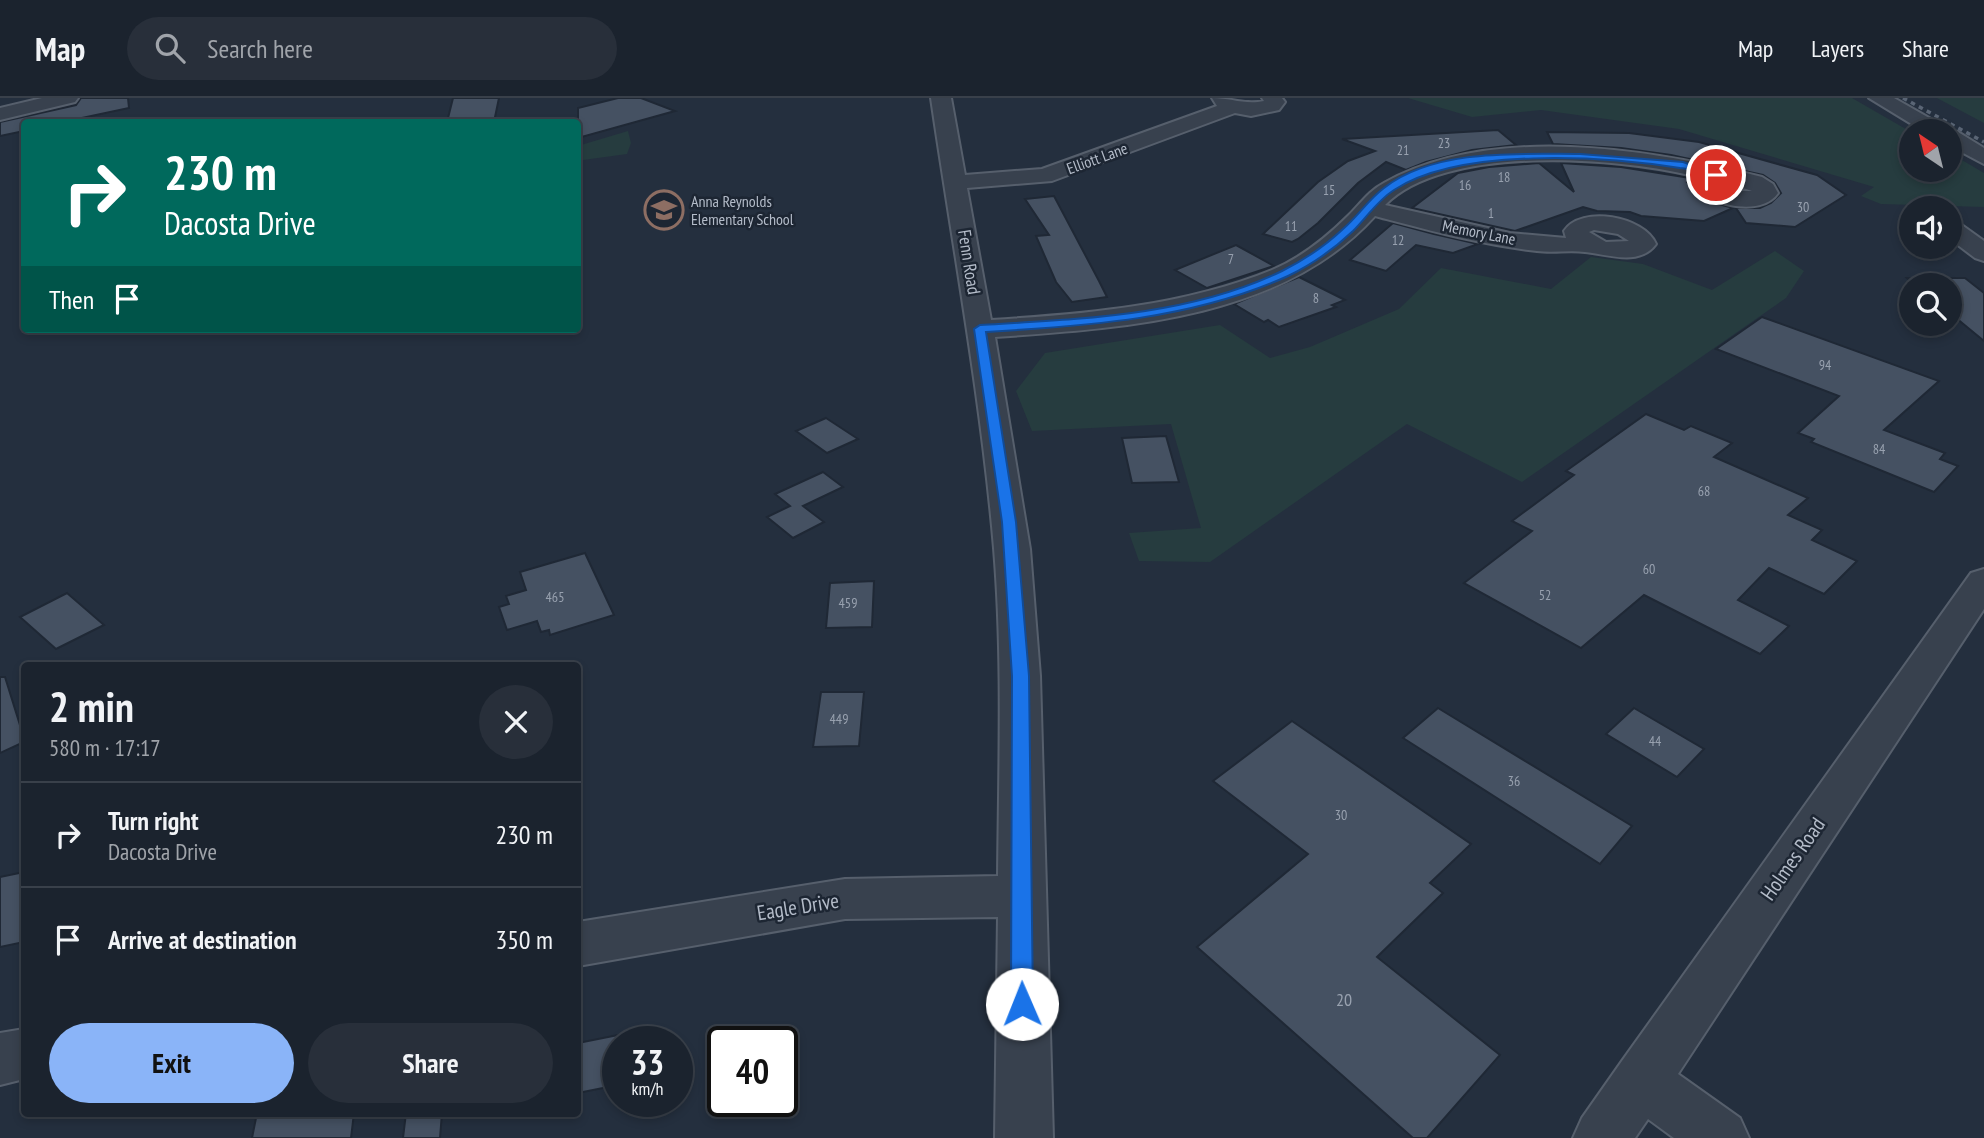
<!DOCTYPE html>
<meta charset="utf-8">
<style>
:root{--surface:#1b232e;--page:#282f3a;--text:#f1f3f6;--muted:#a0a4aa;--line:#39404a;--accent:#8ab4f8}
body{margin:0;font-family:"PT Sans Narrow",sans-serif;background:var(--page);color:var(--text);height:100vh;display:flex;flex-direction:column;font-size:26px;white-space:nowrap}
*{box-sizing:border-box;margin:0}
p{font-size:23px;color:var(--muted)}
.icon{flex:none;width:38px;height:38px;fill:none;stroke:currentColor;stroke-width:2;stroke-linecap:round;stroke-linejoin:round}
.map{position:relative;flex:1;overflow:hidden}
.drawer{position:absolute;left:21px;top:564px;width:560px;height:455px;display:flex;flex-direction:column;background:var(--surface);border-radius:7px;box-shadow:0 4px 10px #0003,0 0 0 2px var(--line)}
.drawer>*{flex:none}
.banner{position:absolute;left:21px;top:21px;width:560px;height:214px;border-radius:7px;box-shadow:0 4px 10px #0003,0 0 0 2px var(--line);background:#00695c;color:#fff;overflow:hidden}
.needle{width:46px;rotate:325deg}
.controls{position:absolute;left:1899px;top:21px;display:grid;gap:14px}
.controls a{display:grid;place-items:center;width:63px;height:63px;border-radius:50%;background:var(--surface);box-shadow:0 4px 10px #0003,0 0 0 2px var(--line);font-size:35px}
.speed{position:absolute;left:602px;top:928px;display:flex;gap:14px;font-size:35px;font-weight:700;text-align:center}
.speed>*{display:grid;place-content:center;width:91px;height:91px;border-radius:50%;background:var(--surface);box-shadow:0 4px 10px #0003,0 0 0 2px var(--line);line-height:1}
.speed small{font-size:18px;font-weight:400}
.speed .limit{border:4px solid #111;border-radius:10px;background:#fff;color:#111}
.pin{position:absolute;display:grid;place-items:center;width:60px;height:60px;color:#fff;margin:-30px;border:4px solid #fff;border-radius:50%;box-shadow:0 2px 7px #0007}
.me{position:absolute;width:77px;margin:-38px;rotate:359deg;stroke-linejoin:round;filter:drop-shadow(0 0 5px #0008)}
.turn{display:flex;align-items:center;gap:24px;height:147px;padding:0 28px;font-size:32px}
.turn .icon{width:91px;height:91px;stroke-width:2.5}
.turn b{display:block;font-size:49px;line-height:60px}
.then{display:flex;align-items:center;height:66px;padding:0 28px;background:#0003;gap:14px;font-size:26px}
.round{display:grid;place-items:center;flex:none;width:74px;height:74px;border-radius:37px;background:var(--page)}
.overview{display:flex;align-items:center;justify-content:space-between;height:119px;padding:0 28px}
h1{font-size:42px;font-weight:800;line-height:52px}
.action{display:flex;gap:14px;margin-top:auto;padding:14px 28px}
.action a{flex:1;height:80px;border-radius:42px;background:var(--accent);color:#111;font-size:28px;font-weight:800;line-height:80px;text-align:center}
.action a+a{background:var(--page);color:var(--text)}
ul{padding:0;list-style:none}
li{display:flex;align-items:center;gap:21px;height:105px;padding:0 28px;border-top:2px solid var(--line)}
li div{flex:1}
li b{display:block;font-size:26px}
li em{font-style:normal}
header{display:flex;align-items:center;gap:42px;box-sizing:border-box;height:98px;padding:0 35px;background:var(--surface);border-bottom:2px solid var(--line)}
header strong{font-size:33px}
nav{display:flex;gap:38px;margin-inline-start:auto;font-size:24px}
.search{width:490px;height:63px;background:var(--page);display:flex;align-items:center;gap:18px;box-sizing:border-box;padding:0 24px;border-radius:38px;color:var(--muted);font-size:26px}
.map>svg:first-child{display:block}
.green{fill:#263c3f}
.building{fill:#455162;stroke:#1f2835;stroke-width:2}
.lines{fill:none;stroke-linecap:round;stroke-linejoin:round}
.minor-casing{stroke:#565f6c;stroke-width:4}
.minor{fill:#38414e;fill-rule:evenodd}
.rail{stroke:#5a6575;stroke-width:3.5;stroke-dasharray:4.5 4.5;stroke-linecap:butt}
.route{fill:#1a73e8;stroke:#114b97;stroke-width:2}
.labels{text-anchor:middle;stroke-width:5;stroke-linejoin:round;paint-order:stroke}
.number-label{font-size:14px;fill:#98a1af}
.far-street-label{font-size:16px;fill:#b4bcc9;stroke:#1d2633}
.far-poi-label{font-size:16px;fill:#b4bcc9;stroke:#1d2633;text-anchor:start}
.street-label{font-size:18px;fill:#b4bcc9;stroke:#1d2633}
.near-number-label{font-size:18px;fill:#98a1af}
.near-street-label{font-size:21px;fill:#b4bcc9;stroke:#1d2633}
</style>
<header>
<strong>Map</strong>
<div class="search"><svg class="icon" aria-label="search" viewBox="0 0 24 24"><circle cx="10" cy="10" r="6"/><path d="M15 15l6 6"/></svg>Search here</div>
<nav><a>Map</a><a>Layers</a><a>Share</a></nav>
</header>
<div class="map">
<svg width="1984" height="1040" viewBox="0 0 1984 1040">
<rect width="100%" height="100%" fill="#242f3e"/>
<g class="green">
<polygon points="1408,0 1852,0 1911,34 1911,72 1950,72 1950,55 1984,75 1984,109 1881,106 1861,98 1874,89 1679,31 1541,12 1472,19"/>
<polygon points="1937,0 1984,0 1984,25"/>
<polygon points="628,33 631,45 627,56 583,62 581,47"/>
<polygon points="1775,153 1804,173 1786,200 1522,384 1407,326 1210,464 1139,463 1129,435 1201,430 1171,326 1032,333 1016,293 1045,255 1220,227 1270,260 1310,249 1399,211 1441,170 1551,191 1591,159 1643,166 1712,192"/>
</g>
<g class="building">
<polygon points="81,0 128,0 129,10 63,24 24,24 24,33 0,38 0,24 76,7"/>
<polygon points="453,0 499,0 494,24 447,24"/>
<polygon points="618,0 641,0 675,13 578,40 578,10"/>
<polygon points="1498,32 1516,47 1472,52 1426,64 1406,72 1386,64 1358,85 1318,125 1298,141 1292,144 1263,136 1318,84 1348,63 1375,53 1342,41"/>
<polygon points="1547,34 1629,35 1699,44 1817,77 1846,97 1795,129 1746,125 1736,110 1760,110 1771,105 1781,95 1775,85 1763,77 1671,57 1621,50 1553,46"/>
<polygon points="1539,65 1574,94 1561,65 1621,69 1690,80 1687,84 1696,94 1719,106 1733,110 1704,123 1641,118 1630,114 1597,113 1583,109 1515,133 1412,110 1458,75 1489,69"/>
<polygon points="1054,98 1099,183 1107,199 1072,204 1056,184 1036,138 1049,137 1025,101"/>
<polygon points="1393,125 1434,136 1478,146 1453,155 1416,147 1386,173 1350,162"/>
<polygon points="1236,147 1274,168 1207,190 1175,172"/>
<polygon points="1299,179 1345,202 1332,207 1336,209 1279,229 1268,222 1264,224 1234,206"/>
<polygon points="1907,180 1965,180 1984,195 1984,243 1950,215 1950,187 1915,187"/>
<polygon points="1762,219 1939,283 1884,332 1945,355 1940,361 1958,368 1934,394 1811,344 1814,341 1798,335 1839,298 1716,251"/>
<polygon points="1646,316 1684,332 1691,328 1732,345 1714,359 1808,400 1788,417 1822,432 1812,442 1857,463 1824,496 1769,470 1738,502 1789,528 1760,556 1644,497 1581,550 1464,485 1532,433 1512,423 1574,377 1566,373"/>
<polygon points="826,320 858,341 827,355 796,333"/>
<polygon points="1166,338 1179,384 1132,385 1122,340"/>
<polygon points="823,374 843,389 803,408 824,424 793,440 767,419 790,408 775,396"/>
<polygon points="585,455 614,517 550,537 549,532 541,534 537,523 507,532 499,509 509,506 506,498 526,492 520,474"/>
<polygon points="874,483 872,529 826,530 830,485"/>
<polygon points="67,495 104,527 56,551 20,519"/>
<polygon points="0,579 5,579 24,640 24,644 0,655"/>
<polygon points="821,594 864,594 859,648 813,649"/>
<polygon points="1438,610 1632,728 1600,766 1403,640"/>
<polygon points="1634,610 1704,651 1677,679 1606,636"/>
<polygon points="1292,623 1471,746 1430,785 1443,795 1377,859 1500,957 1427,1040 1413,1040 1197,849 1308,756 1213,683"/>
<polygon points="24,774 24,844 0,849 0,779"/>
<polygon points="618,937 618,987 578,995 578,945"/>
<polygon points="257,1015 354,1015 351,1040 252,1040"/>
<polygon points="406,1015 442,1015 440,1040 403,1040"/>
</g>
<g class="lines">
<g class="minor-casing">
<g id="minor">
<polygon points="42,0 78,0 75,4 0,22 0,10"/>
<path d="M931 0H951L965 77 1042 71 1217 8 1212 0C1231 0 1245 7 1264 3L1262 0H1282L1285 4 1279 12 1251 18 1235 15 1052 83 967 90 991 222C1086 216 1183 208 1272 172 1301 160 1327 139 1349 117 1360 106 1370 92 1384 85 1491 25 1649 51 1762 79L1773 86 1778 95C1760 121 1705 106 1690 84L1694 78C1617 59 1445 46 1385 107L1510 135 1566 140 1564 133C1581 107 1644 118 1656 146 1639 169 1607 156 1585 154 1570 152 1553 155 1537 153 1482 147 1428 132 1375 118 1282 221 1124 230 995 239L1030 451 1040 578 1053 1040H995L998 819 845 821 578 868V824L845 781 998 778C999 669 1003 559 994 450 981 300 953 150 931 0ZM1725 84 1752 93H1731L1714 85ZM1594 132 1618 136 1629 143 1606 144 1589 134Z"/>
<polygon points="1869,0 1894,0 1945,29 1949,33 1958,34 1984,50 1984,66 1950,48 1950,33 1923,33"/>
<polygon points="1950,123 1959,125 1984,143 1984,163 1975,160 1950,141"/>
<polygon points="1984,471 1984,511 1678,976 1740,1020 1749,1040 1674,1040 1648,1021 1635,1040 1573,1040 1582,1020 1622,963 1971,475"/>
<polygon points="24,931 24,981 0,987 0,935"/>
</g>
</g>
<use href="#minor" class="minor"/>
<polyline class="rail" points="1903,0 1984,44"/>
</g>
<path class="route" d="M1580 56 1683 64 1721 77 1716 80C1704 77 1692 71 1680 70 1603 58 1460 49 1394 92 1378 102 1366 120 1353 133 1334 151 1311 167 1288 178 1193 221 1088 228 986 234L1016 424 1029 578 1033 906 1030 913 1022 915 1014 913 1011 906 1012 578 1002 424 974 231 980 227C1081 221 1189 218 1282 173 1304 162 1325 148 1343 131 1358 118 1369 101 1384 90 1435 50 1520 56 1580 56Z"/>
<defs>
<g id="school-ring" transform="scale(2.0125)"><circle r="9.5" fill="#1d2633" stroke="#8d6e63" stroke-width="1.5"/><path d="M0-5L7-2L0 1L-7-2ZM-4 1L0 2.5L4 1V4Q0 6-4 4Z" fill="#8d6e63"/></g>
</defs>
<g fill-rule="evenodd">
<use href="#school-ring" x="664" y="112"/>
</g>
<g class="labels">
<g class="number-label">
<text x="1444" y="50">23</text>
<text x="1403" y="57">21</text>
<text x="1504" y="84">18</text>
<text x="1465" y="92">16</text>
<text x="1329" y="97">15</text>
<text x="1803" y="114">30</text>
<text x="1491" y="120">1</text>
<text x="1291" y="133">11</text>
<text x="1398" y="147">12</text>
<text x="1231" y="166">7</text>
<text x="1316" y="205">8</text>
<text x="1825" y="272">94</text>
<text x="1879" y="356">84</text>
<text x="1704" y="398">68</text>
<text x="1649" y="476">60</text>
<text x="1545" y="502">52</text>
<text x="555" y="504">465</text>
<text x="848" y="510">459</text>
<text x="839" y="626">449</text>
<text x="1655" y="648">44</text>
<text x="1514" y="688">36</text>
<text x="1341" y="722">30</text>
</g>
<g class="far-street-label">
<text transform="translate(1097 60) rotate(-20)" y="6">Elliott Lane</text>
<text transform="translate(1479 134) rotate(11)" y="6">Memory Lane</text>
</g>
<g class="far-poi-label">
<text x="691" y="109">Anna Reynolds<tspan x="691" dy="18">Elementary School</tspan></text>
</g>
<g class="street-label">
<text transform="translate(969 164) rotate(81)" y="6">Fenn Road</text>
</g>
<g class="near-number-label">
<text x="1344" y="908">20</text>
</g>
<g class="near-street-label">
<text transform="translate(1793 761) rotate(-55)" y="7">Holmes Road</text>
<text transform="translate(798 809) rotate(-9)" y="7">Eagle Drive</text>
</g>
</g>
</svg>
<div class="controls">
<a><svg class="needle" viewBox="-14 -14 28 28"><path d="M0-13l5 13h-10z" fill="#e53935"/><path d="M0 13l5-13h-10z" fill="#a0a4aa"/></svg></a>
<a><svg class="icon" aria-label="sound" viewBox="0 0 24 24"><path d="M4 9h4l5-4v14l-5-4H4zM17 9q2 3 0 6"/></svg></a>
<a><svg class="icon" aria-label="search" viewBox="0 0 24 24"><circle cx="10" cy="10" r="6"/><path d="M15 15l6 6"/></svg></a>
</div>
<div class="speed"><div>33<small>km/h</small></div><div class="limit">40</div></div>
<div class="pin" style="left:1716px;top:77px;background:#d93025"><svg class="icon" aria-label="arrive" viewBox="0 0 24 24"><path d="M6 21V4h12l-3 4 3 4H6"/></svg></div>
<svg class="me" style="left:1022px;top:906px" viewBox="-20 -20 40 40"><circle r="19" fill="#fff"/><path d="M0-13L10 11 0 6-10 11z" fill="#1a73e8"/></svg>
<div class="banner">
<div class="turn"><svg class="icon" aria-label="right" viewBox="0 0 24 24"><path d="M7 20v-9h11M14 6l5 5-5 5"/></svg><div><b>230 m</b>Dacosta Drive</div></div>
<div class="then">Then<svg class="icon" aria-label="arrive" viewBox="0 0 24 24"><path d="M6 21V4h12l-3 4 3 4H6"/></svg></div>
</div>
<section class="drawer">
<div class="overview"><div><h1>2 min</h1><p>580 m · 17:17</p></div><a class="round"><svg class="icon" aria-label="close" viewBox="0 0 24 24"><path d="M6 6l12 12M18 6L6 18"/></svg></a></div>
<ul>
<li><svg class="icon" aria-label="right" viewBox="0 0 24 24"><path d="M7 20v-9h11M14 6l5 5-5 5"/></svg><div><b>Turn right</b><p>Dacosta Drive</p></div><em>230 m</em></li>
<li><svg class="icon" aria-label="arrive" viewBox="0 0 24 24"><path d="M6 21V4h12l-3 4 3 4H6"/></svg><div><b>Arrive at destination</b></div><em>350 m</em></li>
</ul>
<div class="action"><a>Exit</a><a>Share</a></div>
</section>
</div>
